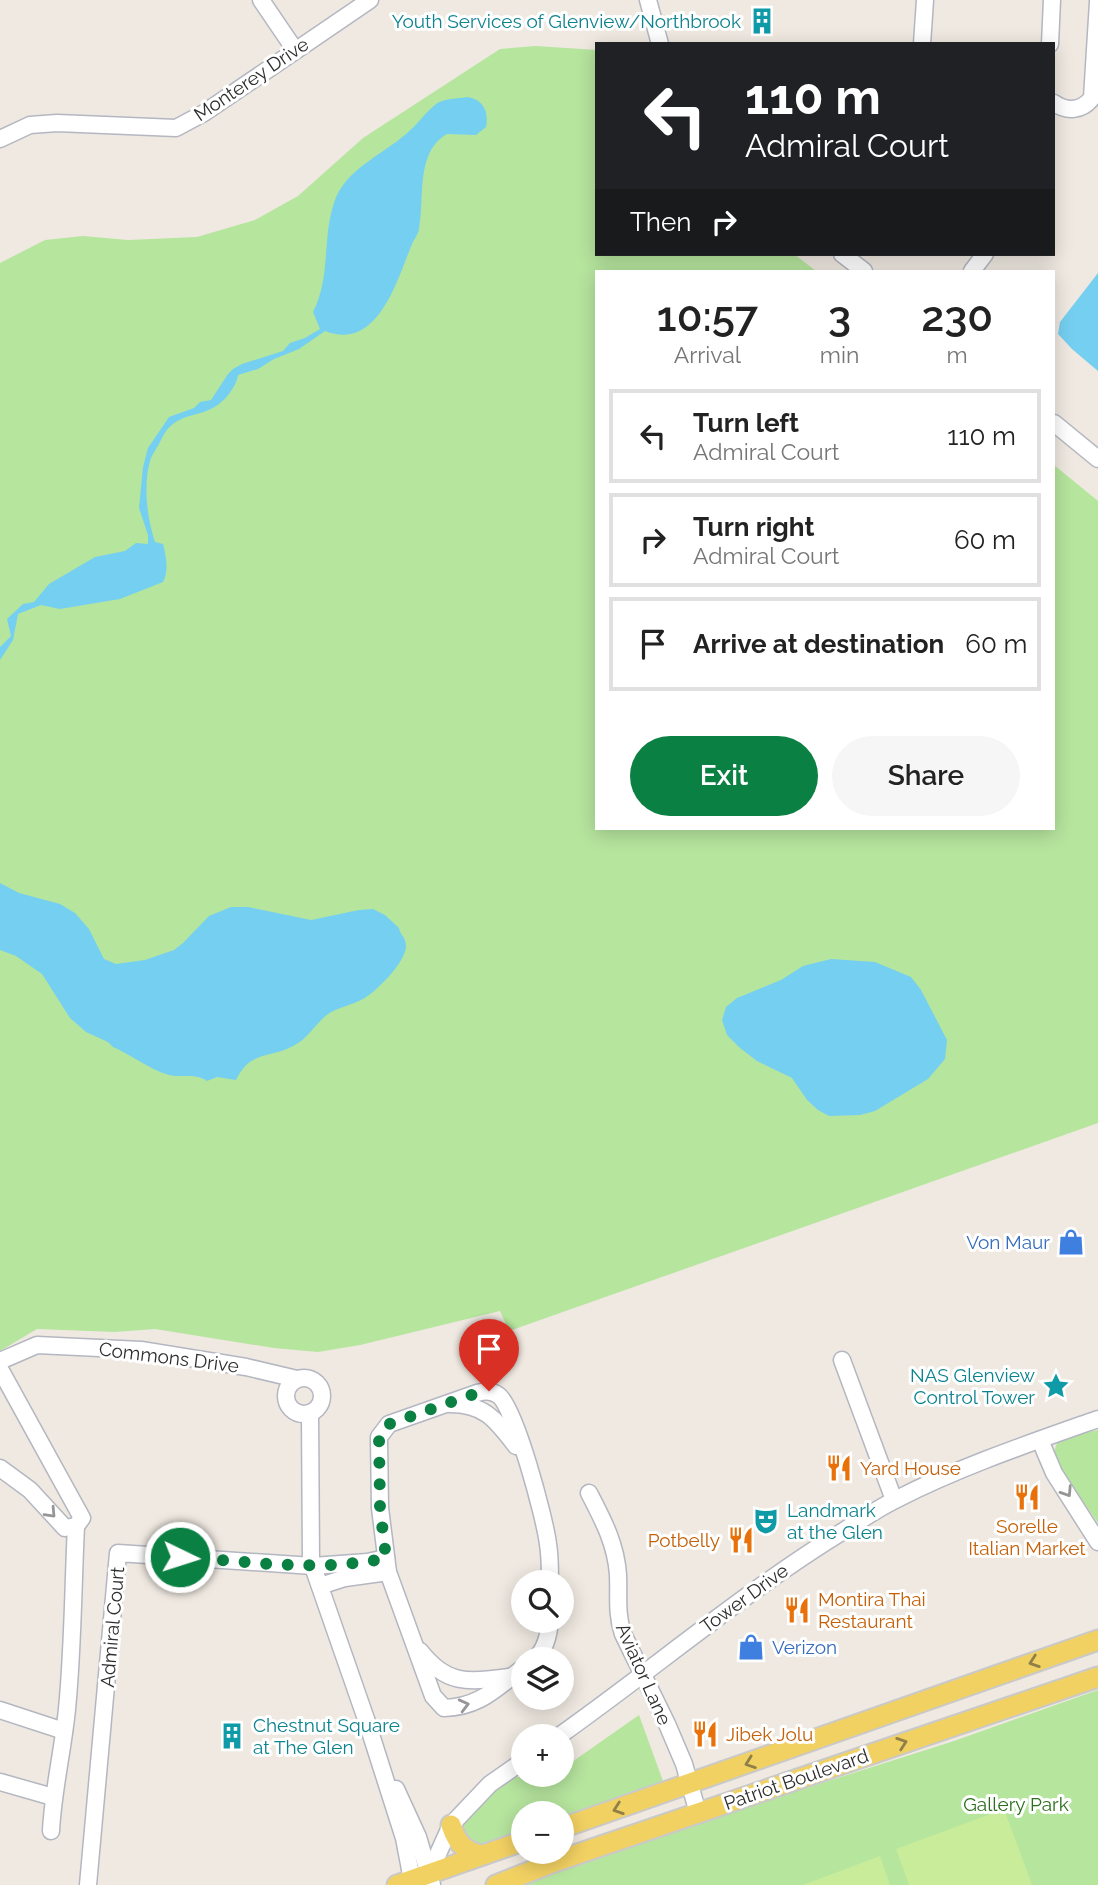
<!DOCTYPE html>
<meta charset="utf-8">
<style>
:root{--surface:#fff;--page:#f6f6f6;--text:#222;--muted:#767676;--line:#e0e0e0;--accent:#0b8043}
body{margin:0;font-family:Raleway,sans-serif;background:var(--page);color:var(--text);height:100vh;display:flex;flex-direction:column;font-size:26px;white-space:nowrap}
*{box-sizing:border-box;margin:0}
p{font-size:23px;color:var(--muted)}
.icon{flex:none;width:38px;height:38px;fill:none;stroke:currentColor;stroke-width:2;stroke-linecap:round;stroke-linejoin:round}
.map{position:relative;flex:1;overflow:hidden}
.details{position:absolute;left:595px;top:270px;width:460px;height:560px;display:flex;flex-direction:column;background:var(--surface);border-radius:0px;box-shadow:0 4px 18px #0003}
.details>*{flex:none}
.guide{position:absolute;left:595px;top:42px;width:460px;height:214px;border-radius:0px;box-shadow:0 4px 18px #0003;background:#202124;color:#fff;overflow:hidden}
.tools{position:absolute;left:511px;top:1570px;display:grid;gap:14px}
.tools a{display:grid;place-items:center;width:63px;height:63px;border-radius:50%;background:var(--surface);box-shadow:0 4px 18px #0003;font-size:35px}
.pin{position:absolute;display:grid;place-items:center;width:60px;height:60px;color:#fff;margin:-72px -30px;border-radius:50% 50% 50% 0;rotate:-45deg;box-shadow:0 0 7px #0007}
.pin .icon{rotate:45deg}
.me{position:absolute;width:77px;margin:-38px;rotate:94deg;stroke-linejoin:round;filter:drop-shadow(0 0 5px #0008)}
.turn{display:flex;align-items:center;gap:24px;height:147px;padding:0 35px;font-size:32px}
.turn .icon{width:91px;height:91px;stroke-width:2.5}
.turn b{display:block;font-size:49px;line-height:60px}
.then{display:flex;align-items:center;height:66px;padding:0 35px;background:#0003;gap:14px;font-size:26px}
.eta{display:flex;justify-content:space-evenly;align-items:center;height:119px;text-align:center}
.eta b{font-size:42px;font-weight:600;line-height:49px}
.cta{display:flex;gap:14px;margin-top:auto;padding:14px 35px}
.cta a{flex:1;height:80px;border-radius:42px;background:var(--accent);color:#fff;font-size:28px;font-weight:600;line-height:80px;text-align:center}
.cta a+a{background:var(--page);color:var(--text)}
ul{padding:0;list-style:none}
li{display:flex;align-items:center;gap:21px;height:94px;margin:0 14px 10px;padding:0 21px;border:4px solid var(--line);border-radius:0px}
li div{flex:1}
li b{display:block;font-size:26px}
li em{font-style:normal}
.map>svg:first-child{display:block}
.green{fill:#b6e59e}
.pitch{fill:#c9ec9a}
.water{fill:#75cff0}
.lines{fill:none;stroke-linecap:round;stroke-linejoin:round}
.minor-casing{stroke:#b4b7c1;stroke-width:19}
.major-casing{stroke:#c9c9c9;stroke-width:23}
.minor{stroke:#fff;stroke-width:16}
.major{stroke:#f2d163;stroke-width:19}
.oneway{stroke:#969696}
.oneway2{stroke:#908048}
.route{stroke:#0b8043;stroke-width:12;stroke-dasharray:0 21.6}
.labels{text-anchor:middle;stroke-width:6;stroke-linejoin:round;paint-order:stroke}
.culture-label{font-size:19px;fill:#0d838f;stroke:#fff;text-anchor:end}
.street-label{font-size:19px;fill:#2e2e2e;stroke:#fff}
.shop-label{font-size:19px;fill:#366cbe;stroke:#fff;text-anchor:end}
.food-label{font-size:19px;fill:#c56008;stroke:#fff;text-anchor:start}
.park-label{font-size:19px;fill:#2c6e1b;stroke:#fff}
</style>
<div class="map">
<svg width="1098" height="1885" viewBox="0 0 1098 1885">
<rect width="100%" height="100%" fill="#efe9e1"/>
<g class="green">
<polygon points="536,46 597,50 597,254 794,254 816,271 597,271 597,828 1054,828 1054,465 1098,501 1098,1123 509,1331 500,1311 360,1345 318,1352 274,1348 155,1329 115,1332 37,1329 0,1351 0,263 45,240 83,236 128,240 197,237 255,220 298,196 363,138 500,49"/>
<polygon points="1098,1430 1098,1523 1057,1464 1053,1454 1059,1438"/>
<polygon points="1098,1690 1098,1885 521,1885 712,1818 954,1741"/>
<path d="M639 1715 663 1781 661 1790 562 1822V1813H523V1834L465 1850 460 1827C472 1813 499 1778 519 1777 525 1777 530 1781 535 1781 546 1781 552 1775 562 1774V1769Z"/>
</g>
<g class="pitch">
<polygon points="1004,1809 1032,1885 909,1885 896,1849"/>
<polygon points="880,1856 890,1885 803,1885"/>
</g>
<g class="water">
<path d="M467 97C483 99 489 111 486 127L476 135 447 134C415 152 425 200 419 229 418 235 414 239 412 244 397 280 378 352 325 331L299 349 274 359 258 369 238 375C237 382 234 387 229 394 210 418 192 410 173 424 167 428 163 436 160 442 157 448 152 454 150 461 143 486 147 518 155 542L163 544C166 555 169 571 163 582L120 599 60 609 41 605 18 614 13 640 0 660V647L11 636 7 619 23 604 34 602 49 584 95 557 125 551 136 543 148 544V535L139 508 143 467 148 448 169 417 194 408 200 402 211 400 228 374 233 369 242 364 283 351 290 343 305 338 320 329 313 312C331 277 322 239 334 203 344 170 382 155 406 134 417 125 425 113 436 104 444 98 457 99 467 97Z"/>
<polygon points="1098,273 1098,371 1072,349 1058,334 1060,322"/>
<path d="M0 883 19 893 60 904 75 913 89 929 104 959 116 964 145 960 174 950 183 943 209 916 231 907H248L311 920 359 910 373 909 385 915 399 928C400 935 406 937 406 946 406 962 376 992 363 999 352 1005 339 1007 328 1014 315 1024 308 1039 293 1046 269 1059 250 1050 236 1080L217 1077 207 1081C195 1073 182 1078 169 1075 148 1069 132 1055 113 1047L108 1042 86 1032 70 1018 42 974 16 956 0 950Z"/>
<polygon points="831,959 875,962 911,977 921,990 947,1040 945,1059 928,1079 875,1111 860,1115 829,1116 818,1110 807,1100 792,1078 757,1061 740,1048 727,1035 722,1020 726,1007 737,998 781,980 803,966"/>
</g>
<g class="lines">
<g class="minor-casing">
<g id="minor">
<polyline points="261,0 295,50"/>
<polyline points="648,0 660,44"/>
<polyline points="922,44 925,0"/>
<polyline points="1050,44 1052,0"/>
<path d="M1054 103C1067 112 1082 111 1092 98L1098 2"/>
<polyline points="0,139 30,125 57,123 176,128 204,113 370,0"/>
<polyline points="842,254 864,271"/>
<polyline points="972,271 985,254"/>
<polyline points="1054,423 1098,459"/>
<polyline points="842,1360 894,1500"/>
<polyline points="0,1361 37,1345 141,1350 246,1367 297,1379"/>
<polyline points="0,1369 82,1518 76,1526 65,1528 30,1490 0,1468"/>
<circle cx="304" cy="1396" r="18"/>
<path d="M450 1404C485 1404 496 1420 516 1446"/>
<polyline points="310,1413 311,1561 366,1719 404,1838 413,1885"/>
<polyline points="1040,1440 1054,1473 1098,1542"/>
<path d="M589 1493C603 1520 616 1544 618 1575 619 1595 616 1614 623 1634L667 1724 684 1764 698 1813"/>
<polyline points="320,1586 345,1578 388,1572"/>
<path d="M420 1651C447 1686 469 1682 509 1677"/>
<path d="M535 1659C545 1650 549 1634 550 1620"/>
<path d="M523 1668C496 1688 480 1707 444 1708L433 1696 388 1572 380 1508 379 1437 389 1424 477 1393C484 1391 491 1390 498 1395 515 1406 545 1519 548 1544 550 1556 550 1569 550 1582"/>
<polyline points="0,1710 64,1731"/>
<path d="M559 1736C655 1668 744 1592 845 1530 861 1520 877 1509 895 1500 959 1467 1030 1443 1098 1419"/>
<polyline points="0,1782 53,1797"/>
<polyline points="396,1789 418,1837 432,1885"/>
<path d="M51 1831C53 1790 63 1750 67 1709 73 1648 73 1587 76 1526"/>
<polyline points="428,1876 451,1825 490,1784 523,1761"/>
<polyline points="88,1885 118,1553 313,1566 367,1562 386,1558"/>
</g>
</g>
<g class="major-casing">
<g id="major">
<path d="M451 1825C457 1843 464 1852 483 1855"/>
<polyline points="562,1828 1098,1640"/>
<polyline points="397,1885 523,1841"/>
<polyline points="496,1885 554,1862 1098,1677"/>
</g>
</g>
<use href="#minor" class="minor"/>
<use href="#major" class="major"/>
</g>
<defs><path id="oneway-chevron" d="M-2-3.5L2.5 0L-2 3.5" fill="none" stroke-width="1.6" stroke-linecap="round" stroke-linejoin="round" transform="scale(1.75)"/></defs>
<g class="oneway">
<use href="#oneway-chevron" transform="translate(1067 1492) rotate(57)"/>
<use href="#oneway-chevron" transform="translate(51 1513) rotate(47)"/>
<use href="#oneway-chevron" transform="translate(464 1705) rotate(-14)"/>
</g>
<g class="oneway2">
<use href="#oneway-chevron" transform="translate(1034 1662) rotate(161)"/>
<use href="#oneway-chevron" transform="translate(902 1743) rotate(-19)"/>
<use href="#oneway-chevron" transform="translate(750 1763) rotate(160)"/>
<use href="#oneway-chevron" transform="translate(618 1809) rotate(161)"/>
</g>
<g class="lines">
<path class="route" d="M180 1557C248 1561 318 1573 386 1558L380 1508 379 1437 389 1424 477 1393 489 1391"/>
</g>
<defs>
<g id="building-bare" transform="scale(2.1)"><path d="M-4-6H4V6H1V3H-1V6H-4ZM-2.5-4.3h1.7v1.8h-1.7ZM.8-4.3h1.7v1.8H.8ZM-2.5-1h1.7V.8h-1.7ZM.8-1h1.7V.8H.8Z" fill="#0f9aa8" stroke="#fff" stroke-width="2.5" paint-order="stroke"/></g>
<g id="shop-bare" transform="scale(2.1)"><path d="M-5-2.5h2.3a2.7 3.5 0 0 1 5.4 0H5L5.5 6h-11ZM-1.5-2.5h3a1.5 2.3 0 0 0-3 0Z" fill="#3f7fe0" stroke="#fff" stroke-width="2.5" paint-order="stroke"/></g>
<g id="sight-bare" transform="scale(2.1)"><path d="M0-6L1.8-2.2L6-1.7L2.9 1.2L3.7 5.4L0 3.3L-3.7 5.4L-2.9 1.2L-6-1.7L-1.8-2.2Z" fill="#0f9aa8" stroke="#fff" stroke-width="2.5" paint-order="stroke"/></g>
<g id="restaurant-bare" transform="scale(2.1)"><path d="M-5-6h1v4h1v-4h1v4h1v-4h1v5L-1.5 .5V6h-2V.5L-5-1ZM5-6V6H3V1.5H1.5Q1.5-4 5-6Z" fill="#e8710a" stroke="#fff" stroke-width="2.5" paint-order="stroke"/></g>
<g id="theatre-bare" transform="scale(2.1)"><path d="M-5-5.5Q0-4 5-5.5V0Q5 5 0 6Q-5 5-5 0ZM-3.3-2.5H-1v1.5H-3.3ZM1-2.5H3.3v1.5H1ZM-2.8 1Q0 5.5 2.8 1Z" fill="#0f9aa8" stroke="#fff" stroke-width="2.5" paint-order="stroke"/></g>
</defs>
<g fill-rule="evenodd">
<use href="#building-bare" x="762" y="21"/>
<use href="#shop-bare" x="1071" y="1242"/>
<use href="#sight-bare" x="1056" y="1386"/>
<use href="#restaurant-bare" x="839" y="1468"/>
<use href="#restaurant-bare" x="1027" y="1497"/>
<use href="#theatre-bare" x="766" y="1521"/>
<use href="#restaurant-bare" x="741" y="1540"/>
<use href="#restaurant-bare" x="797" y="1610"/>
<use href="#shop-bare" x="751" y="1647"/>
<use href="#restaurant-bare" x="705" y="1734"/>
<use href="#building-bare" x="232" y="1736"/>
</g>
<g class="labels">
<g class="culture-label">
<text x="741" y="28">Youth Services of Glenview/Northbrook</text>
<text x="1035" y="1382">NAS Glenview<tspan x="1035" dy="22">Control Tower</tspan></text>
<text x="787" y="1517" text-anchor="start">Landmark<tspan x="787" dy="22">at the Glen</tspan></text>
<text x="253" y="1732" text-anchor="start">Chestnut Square<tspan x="253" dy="22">at The Glen</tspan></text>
</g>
<g class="street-label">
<text transform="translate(251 79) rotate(-34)" y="7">Monterey Drive</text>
<text transform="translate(169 1357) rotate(7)" y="7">Commons Drive</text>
<text transform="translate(744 1598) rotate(-36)" y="7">Tower Drive</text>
<text transform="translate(112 1627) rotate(-85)" y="7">Admiral Court</text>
<text transform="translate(644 1674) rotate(66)" y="7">Aviator Lane</text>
<text transform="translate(796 1779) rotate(-19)" y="7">Patriot Boulevard</text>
</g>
<g class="shop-label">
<text x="1050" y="1249">Von Maur</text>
<text x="772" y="1654" text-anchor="start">Verizon</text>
</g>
<g class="food-label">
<text x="860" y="1475">Yard House</text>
<text x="1027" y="1533" text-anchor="middle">Sorelle<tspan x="1027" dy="22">Italian Market</tspan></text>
<text x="720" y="1547" text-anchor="end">Potbelly</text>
<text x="818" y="1606">Montira Thai<tspan x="818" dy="22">Restaurant</tspan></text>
<text x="726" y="1741">Jibek Jolu</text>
</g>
<g class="park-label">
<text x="1016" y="1811">Gallery Park</text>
</g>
</g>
</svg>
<div class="tools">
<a><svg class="icon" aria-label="search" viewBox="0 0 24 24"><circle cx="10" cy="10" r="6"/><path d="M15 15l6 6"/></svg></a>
<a><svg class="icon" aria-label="layers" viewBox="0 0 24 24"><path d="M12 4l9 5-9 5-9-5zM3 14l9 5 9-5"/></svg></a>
<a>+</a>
<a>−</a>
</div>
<div class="pin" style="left:489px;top:1391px;background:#d93025"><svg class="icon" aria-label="arrive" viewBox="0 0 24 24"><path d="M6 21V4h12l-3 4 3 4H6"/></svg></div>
<svg class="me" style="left:180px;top:1557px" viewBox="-20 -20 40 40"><circle r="17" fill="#0b8043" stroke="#fff" stroke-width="3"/><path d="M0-11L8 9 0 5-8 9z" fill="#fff"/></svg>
<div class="guide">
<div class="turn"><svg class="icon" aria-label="left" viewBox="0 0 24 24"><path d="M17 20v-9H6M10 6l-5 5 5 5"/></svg><div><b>110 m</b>Admiral Court</div></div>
<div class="then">Then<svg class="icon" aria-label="right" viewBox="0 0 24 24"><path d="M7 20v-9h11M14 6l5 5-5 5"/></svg></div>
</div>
<section class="details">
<div class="eta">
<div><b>10:57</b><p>Arrival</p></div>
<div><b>3</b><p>min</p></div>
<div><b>230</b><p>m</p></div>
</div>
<ul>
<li><svg class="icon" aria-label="left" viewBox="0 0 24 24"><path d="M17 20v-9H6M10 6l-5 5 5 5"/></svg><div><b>Turn left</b><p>Admiral Court</p></div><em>110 m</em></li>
<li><svg class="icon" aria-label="right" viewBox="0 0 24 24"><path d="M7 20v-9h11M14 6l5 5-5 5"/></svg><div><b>Turn right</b><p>Admiral Court</p></div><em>60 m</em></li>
<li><svg class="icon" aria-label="arrive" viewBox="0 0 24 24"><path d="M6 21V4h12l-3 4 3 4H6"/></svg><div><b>Arrive at destination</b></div><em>60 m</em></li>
</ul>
<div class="cta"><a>Exit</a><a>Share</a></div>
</section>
</div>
